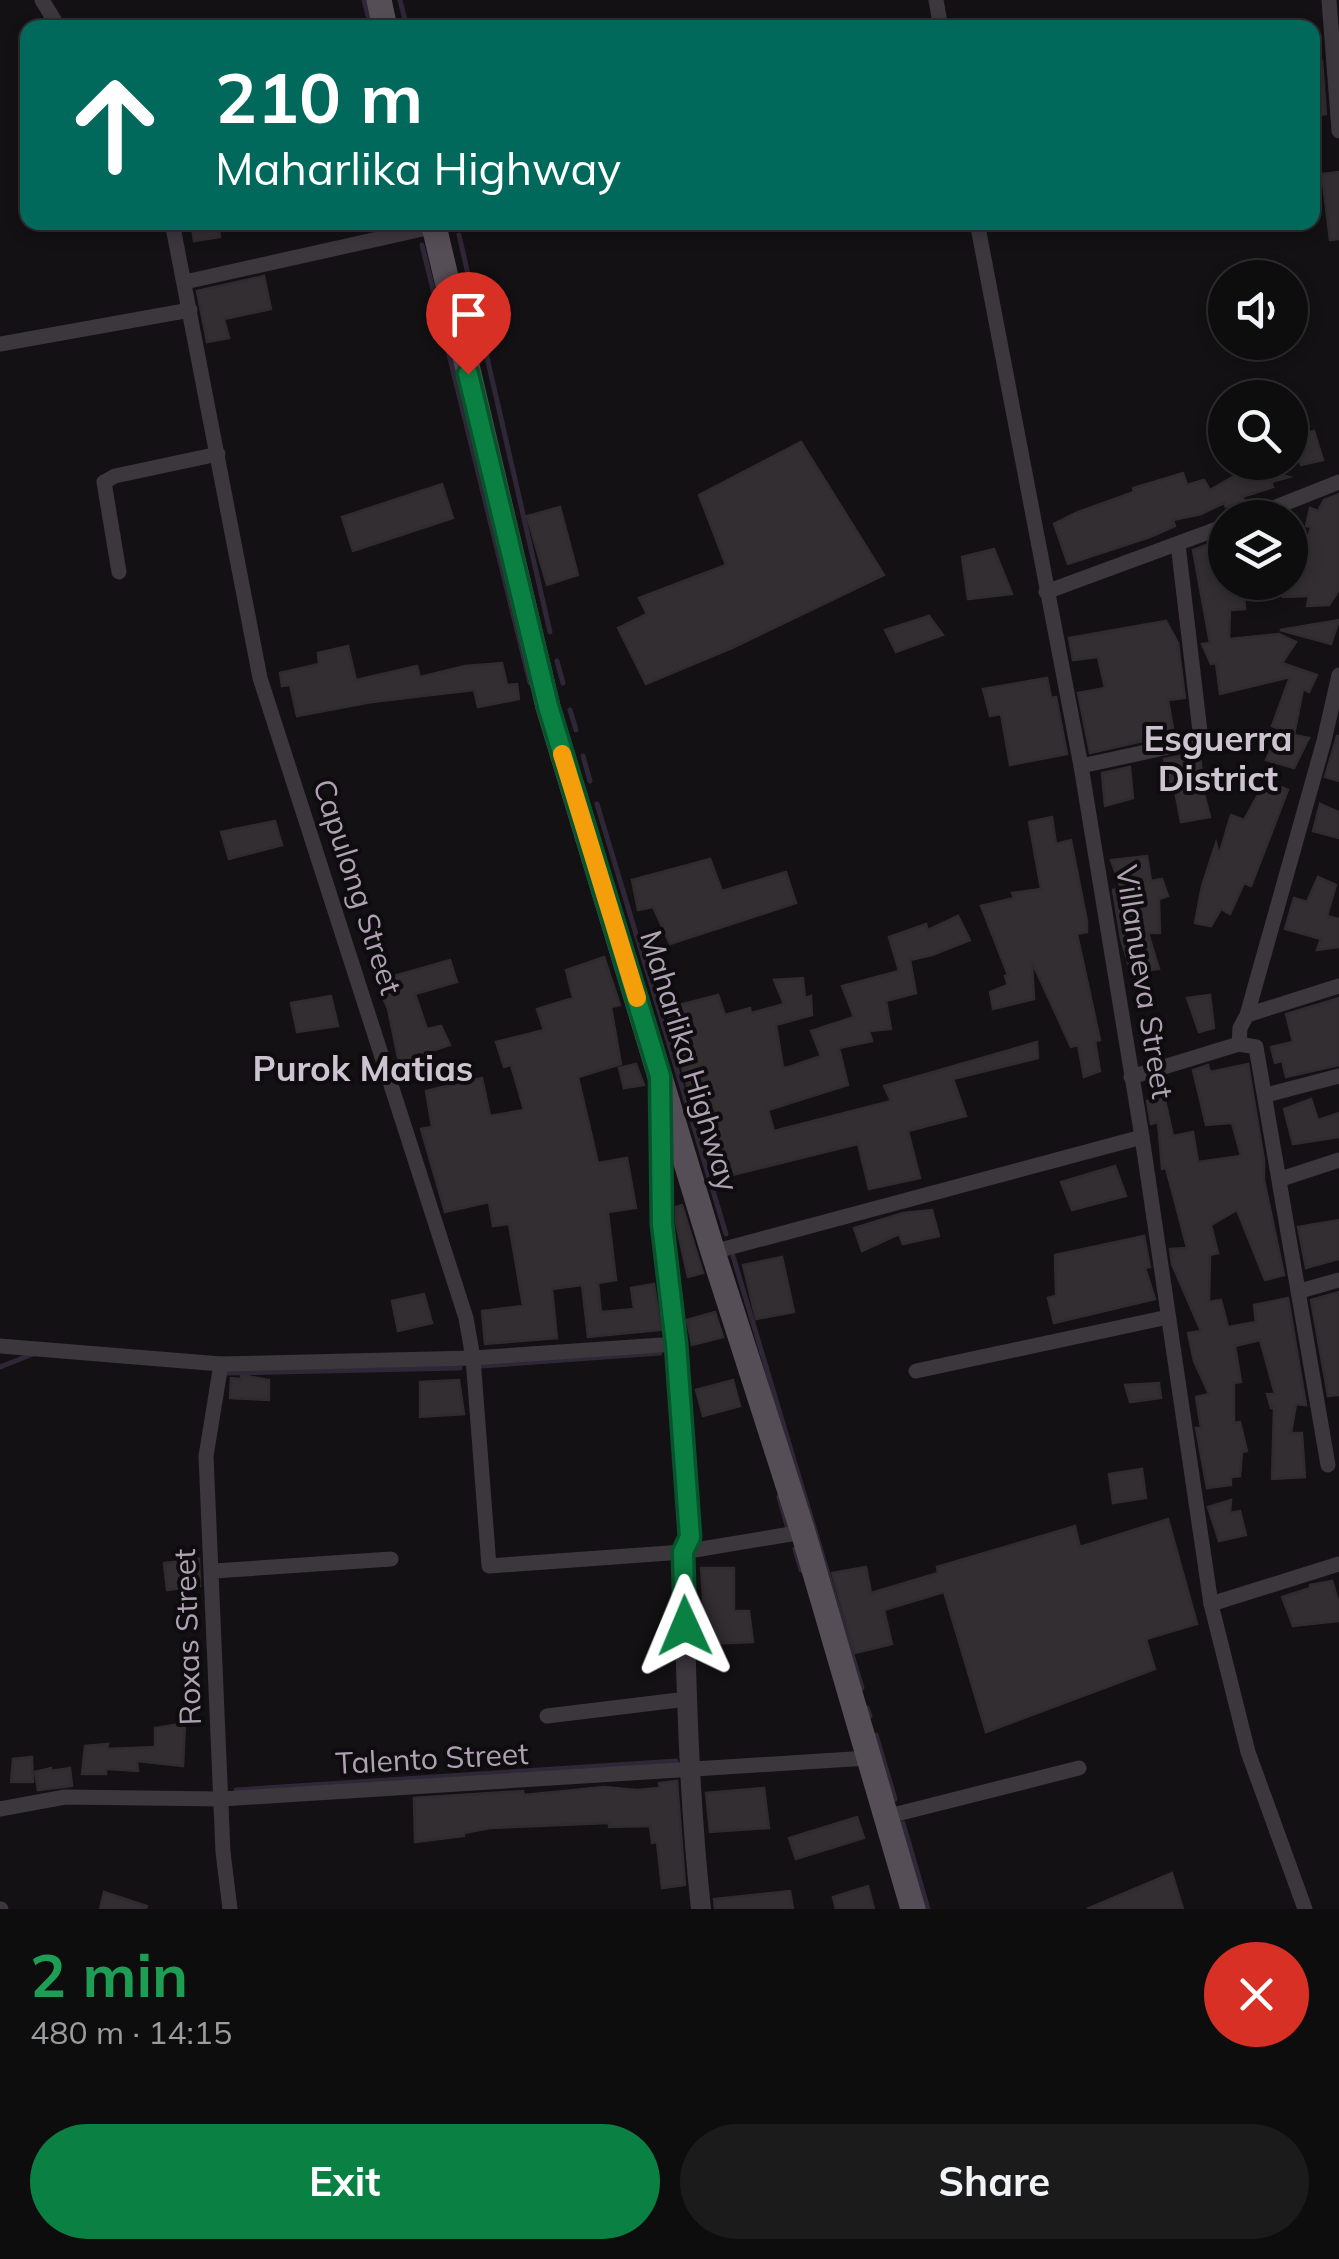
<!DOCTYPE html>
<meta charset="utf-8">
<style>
:root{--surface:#0e0d0e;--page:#1c1b1c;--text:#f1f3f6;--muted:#9b9c9e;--line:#2e2d2e;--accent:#0b8043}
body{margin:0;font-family:Mulish,sans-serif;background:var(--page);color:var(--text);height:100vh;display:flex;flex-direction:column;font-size:38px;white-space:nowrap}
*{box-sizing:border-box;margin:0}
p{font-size:32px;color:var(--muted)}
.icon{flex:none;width:55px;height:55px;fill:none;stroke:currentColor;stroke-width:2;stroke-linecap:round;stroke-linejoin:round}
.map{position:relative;height:1909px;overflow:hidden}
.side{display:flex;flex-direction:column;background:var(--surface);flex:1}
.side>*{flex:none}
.top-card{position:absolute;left:20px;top:20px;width:1300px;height:210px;border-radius:20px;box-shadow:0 5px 15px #0003,0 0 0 2px var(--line);background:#00695c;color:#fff;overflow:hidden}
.tools{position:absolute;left:1208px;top:260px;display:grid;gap:20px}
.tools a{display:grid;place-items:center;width:100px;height:100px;border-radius:50%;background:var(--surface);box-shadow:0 5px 15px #0003,0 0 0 2px var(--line);font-size:50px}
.pin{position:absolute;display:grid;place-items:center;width:85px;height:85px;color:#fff;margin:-102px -42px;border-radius:50% 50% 50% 0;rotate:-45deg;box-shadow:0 0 10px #0007}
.pin .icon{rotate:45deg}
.me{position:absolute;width:110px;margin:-55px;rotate:359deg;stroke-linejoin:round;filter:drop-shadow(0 0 8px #0008)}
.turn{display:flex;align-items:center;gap:35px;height:210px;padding:0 30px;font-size:45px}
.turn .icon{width:130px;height:130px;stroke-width:2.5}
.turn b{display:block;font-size:70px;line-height:85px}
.round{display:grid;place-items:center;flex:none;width:105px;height:105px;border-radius:52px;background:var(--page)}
.headline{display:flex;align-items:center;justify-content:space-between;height:170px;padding:0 30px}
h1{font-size:60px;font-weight:700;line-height:75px;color:#1e9e55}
.button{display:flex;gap:20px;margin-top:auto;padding:20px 30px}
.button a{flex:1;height:115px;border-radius:60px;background:var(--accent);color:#fff;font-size:40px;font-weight:700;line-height:115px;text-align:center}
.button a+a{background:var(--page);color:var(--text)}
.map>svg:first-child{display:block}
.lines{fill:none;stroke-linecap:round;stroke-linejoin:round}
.stream{stroke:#2f2737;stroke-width:5}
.building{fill:#322e32;stroke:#2f2b2f;stroke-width:2.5}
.minor{stroke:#3c363d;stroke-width:15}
.tertiary{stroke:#3c363d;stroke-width:20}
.primary{stroke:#564e57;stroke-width:25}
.route-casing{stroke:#07532c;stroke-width:25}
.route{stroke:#0b8043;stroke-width:18}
.slow{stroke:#f59e0b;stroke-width:18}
.labels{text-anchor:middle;stroke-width:8;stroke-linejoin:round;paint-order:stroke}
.street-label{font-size:30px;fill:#b0a2b4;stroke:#0e0c0e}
.quarter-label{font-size:35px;font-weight:bold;fill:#cec3d0;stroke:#0e0c0e}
</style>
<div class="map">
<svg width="1339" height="1909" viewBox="0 0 1339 1909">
<rect width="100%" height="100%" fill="#131113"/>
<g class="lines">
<g class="stream">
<polyline points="364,0 371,28"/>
<polyline points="400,0 407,28"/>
<polyline points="459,235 550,632"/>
<polyline points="422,245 530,683"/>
<polyline points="557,661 563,683"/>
<polyline points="570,710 576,730"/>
<polyline points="583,756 590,781"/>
<polyline points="597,804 726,1234"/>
<polyline points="733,1256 862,1688"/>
<polyline points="481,1366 660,1353"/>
<polyline points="0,1367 33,1354"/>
<polyline points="227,1373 460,1368"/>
<polyline points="779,1497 788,1529"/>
<polyline points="795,1549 801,1570"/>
<polyline points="867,1708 870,1716"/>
<polyline points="876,1735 895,1799"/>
<polyline points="236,1790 676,1761"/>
<polyline points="903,1823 928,1909"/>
</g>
</g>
<g class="building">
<polygon points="1322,61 1326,114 1320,115 1318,107 1313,108 1316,94 1312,62"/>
<polygon points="1339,172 1339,239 1330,240 1322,174"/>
<polygon points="191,222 218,222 220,237 194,241"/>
<polygon points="264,276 271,309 224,319 229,338 207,342 197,291"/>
<polygon points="1314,431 1323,460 1301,465 1290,437"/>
<polygon points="801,442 884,575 732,648 646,684 618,628 647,614 639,598 726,565 699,495"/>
<polygon points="1240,462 1286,462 1287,468 1271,472 1289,477 1271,482 1273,487 1242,497 1245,501 1226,507 1224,503 1201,514 1173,520 1175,526 1150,537 1068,564 1054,524 1078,512 1134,492 1133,488 1183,473 1187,485 1204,480 1210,490 1243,471"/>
<polygon points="442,484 453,518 353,551 342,517"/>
<polygon points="1339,494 1339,590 1329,605 1307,606 1309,596 1283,597 1284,582 1290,582 1290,578 1297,578 1311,527 1306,526 1310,508 1318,511 1324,500"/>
<polygon points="560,507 578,575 547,585 527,516"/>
<polygon points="1225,538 1225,586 1243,583 1245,609 1230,610 1229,639 1279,634 1296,642 1282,663 1317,675 1309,692 1303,689 1294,735 1309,738 1294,768 1266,760 1280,729 1272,726 1290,677 1220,694 1216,663 1211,664 1202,644 1210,643 1193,550"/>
<polygon points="994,549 1012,594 968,599 962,557"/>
<polygon points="929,616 943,635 896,652 885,630"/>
<polygon points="1339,620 1331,644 1280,630"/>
<polygon points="1166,621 1178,643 1185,698 1168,700 1174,734 1090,753 1078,693 1105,688 1098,657 1073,660 1069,638"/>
<polygon points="348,646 356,680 417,666 420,677 465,666 502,663 507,685 517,684 519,699 478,707 474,690 372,702 297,716 290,685 282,686 280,673 319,664 318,653"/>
<polygon points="1047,678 1051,698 1056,697 1067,754 1010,765 1001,714 990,716 983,689"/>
<polygon points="1337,736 1339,736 1339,781 1325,777"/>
<polygon points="1200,752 1203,790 1210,817 1181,822 1174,785 1169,786 1164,759"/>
<polygon points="1130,767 1133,798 1105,806 1102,773"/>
<polygon points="1266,780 1288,790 1251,886 1244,883 1230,914 1221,909 1211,926 1195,923 1202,886 1216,843 1219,855 1231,815 1244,820"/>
<polygon points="1320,804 1339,812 1339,838 1313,831"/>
<polygon points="1052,817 1056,844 1071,840 1087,921 1087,932 1077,934 1100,1040 1095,1041 1100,1071 1084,1077 1078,1045 1071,1047 1032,962 1034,999 993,1009 990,992 1008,985 1005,976 1008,975 981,906 1014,898 1012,893 1041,889 1029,822"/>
<polygon points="275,821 282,845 229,859 221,832"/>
<polygon points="1147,856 1151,881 1162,879 1168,896 1159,899 1160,933 1148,933 1159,969 1131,972 1121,939 1113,890 1121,888 1111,860"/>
<polygon points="710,859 722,891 786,872 796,903 670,944 653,907 638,910 632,880"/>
<polygon points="1318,877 1336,885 1327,916 1339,919 1339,947 1317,950 1321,939 1285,929 1294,898 1307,902"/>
<polygon points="958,916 970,940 932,955 910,960 916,993 886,1001 891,1029 869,1031 872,1041 839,1048 848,1085 768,1110 774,1131 891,1101 884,1086 1037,1042 1038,1058 953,1079 966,1116 908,1131 920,1178 869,1189 858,1144 720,1178 707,1136 711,1135 691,1085 687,1086 670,1021 663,1009 718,995 725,1015 750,1008 751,1013 784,1004 774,980 803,978 805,998 811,996 812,1015 776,1025 783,1067 786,1068 821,1056 811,1031 854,1017 842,986 899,971 889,937 926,924 928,930"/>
<polygon points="604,957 620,1005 611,1007 621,1064 578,1077 598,1163 627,1158 636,1208 608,1212 616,1280 598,1283 601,1312 634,1309 631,1288 654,1284 661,1330 588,1337 582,1285 552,1289 557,1338 485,1344 482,1311 523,1306 509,1224 493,1226 489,1202 445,1212 421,1129 432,1127 426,1091 482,1078 490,1116 524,1110 511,1065 504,1067 496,1042 544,1030 537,1009 573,998 566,970"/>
<polygon points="450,960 457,982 415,994 427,1029 441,1026 450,1045 422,1054 430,1074 403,1082 388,1009 376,981"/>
<polygon points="1210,995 1214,1028 1199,1032 1187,998"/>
<polygon points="331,996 338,1026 297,1032 291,1003"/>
<polygon points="1339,998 1339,1065 1286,1077 1282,1061 1275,1063 1271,1047 1293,1042 1286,1014"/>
<polygon points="636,1064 644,1085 624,1088 619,1068"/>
<polygon points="1248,1064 1264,1160 1264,1180 1284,1275 1265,1280 1237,1210 1211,1225 1218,1253 1210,1255 1209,1302 1221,1300 1228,1327 1256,1322 1254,1305 1288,1298 1306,1405 1296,1404 1291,1433 1302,1433 1305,1477 1272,1479 1274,1408 1271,1408 1267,1394 1275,1394 1260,1340 1235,1346 1241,1382 1234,1383 1234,1423 1240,1422 1247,1451 1242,1452 1240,1476 1231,1477 1231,1485 1207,1488 1196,1428 1201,1428 1196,1397 1209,1394 1194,1361 1188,1333 1201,1331 1172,1264 1170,1249 1187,1248 1166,1168 1162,1169 1158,1122 1151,1124 1147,1101 1164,1096 1173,1136 1193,1132 1198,1162 1241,1156 1232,1123 1206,1125 1193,1070 1208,1065 1210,1072"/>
<polygon points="1311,1099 1318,1120 1339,1113 1339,1137 1293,1144 1284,1109"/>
<polygon points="1115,1166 1126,1196 1072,1210 1061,1182"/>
<polygon points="682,1205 703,1273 688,1277 676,1223 676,1207"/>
<polygon points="932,1210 939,1236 903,1244 899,1234 862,1251 854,1228 903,1213"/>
<polygon points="1339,1220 1339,1259 1306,1268 1298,1227"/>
<polygon points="1144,1236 1150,1267 1145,1268 1155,1299 1054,1323 1048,1298 1056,1296 1055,1255"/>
<polygon points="782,1257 794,1312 756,1319 743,1265"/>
<polygon points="1339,1292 1339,1395 1328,1396 1311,1300"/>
<polygon points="424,1294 432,1323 398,1331 392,1301"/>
<polygon points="715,1312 723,1337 692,1345 687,1320"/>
<polygon points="241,1375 269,1380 269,1400 230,1398 231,1378 241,1379"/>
<polygon points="459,1380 464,1414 420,1417 420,1382"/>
<polygon points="733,1380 740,1406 703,1416 696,1390"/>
<polygon points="1159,1383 1161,1398 1130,1402 1125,1385"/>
<polygon points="1142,1469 1146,1498 1113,1503 1109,1474"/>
<polygon points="1231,1500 1230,1513 1240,1511 1246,1535 1219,1541 1208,1507"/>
<polygon points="1168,1519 1197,1624 1146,1639 1155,1669 986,1732 944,1592 884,1610 892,1644 855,1653 832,1573 866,1567 871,1593 938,1573 937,1567 1075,1526 1080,1547"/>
<polygon points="199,1559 200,1586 167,1590 164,1563"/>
<polygon points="701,1568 734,1568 734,1611 749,1611 753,1642 706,1644"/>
<polygon points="1332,1581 1339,1603 1339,1621 1293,1626 1282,1597 1310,1588 1310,1585"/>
<polygon points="185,1723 183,1766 137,1761 138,1771 106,1769 106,1774 82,1774 85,1746 108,1744 107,1749 155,1747 155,1728"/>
<polygon points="32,1757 33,1782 11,1782 13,1759"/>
<polygon points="51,1768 51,1771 70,1768 72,1786 38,1790 35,1772"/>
<polygon points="677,1781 685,1885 662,1888 657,1842 652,1843 650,1826 609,1827 609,1823 490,1828 464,1833 464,1836 415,1842 414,1798 523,1791 524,1795 604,1787 637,1790 660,1788 659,1783"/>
<polygon points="764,1788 769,1828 710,1832 706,1793"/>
<polygon points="857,1817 864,1838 796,1859 789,1838"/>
<polygon points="1172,1873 1183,1909 1087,1909"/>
<polygon points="868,1886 874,1909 836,1909 833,1897"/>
<polygon points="790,1891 793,1909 715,1909 714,1899"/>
<polygon points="104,1892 147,1906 146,1909 100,1909"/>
</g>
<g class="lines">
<g class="minor">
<polyline points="42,0 59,28"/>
<polyline points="936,0 941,28"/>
<polyline points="1329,0 1339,131"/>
<polyline points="172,222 260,678 466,1318 473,1358 489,1566 683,1552 803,1532"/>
<polyline points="977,222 1081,766 1142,1137 1211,1604 1248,1752 1305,1909"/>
<polyline points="185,282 454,222"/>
<polyline points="0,344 190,310"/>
<polyline points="1248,518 1339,482"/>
<polyline points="119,572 104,482 115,476 218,454"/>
<polyline points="1046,592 1225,526"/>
<polyline points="1081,766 1201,740 1178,544"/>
<polyline points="1247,1015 1324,741 1339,675"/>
<polyline points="1239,1044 1256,1047 1328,1465"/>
<polyline points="1131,1077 1239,1044 1240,1028 1247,1015 1339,986"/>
<polyline points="1266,1095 1339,1076"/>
<polyline points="1281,1179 1339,1160"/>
<polyline points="713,1252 1142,1137"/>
<polyline points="1300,1291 1339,1280"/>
<polyline points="0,1346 221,1364 473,1358 676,1344"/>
<polyline points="221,1364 206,1456 223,1852 230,1909"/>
<polyline points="916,1371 1168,1317"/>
<polyline points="214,1571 391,1559"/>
<polyline points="1211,1604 1339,1564"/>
<polyline points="547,1716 687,1699"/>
<polyline points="0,1809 65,1797 222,1799 868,1758"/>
<polyline points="885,1817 1079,1768"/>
<polyline points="0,1909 1,1909"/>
</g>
<path class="tertiary" d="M661 1099 662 1224 676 1344 690 1537 683 1552C686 1671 688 1790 701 1909"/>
<g class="primary">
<polyline points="379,0 385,28"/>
<polyline points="433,222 548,707 713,1252 803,1532 913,1909"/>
</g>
</g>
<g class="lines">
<g class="route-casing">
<polyline id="route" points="468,374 548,706 660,1076 662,1224 676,1344 690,1537 683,1552 685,1626"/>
</g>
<use href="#route" class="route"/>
<polyline class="slow" points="562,754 637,998"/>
</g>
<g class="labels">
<g class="street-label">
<text transform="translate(357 887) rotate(72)" y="10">Capulong Street</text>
<text transform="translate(1144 982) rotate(81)" y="10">Villanueva Street</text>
<text transform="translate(689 1061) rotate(73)" y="10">Maharlika Highway</text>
<text transform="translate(188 1637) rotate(-92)" y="10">Roxas Street</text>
<text transform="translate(432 1759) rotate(-3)" y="10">Talento Street</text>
</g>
<g class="quarter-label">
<text x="1218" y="751">Esguerra<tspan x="1218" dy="40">District</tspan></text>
<text x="363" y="1081">Purok Matias</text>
</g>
</g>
</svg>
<div class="tools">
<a><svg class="icon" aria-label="sound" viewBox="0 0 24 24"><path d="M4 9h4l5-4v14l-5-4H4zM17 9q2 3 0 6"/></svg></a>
<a><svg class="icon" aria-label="search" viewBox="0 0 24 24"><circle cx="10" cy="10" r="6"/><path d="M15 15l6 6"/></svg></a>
<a><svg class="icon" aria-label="layers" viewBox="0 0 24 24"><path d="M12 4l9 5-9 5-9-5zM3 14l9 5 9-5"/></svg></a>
</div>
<div class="pin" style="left:468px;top:374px;background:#d93025"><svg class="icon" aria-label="arrive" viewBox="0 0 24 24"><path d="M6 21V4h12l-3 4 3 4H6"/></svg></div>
<svg class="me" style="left:685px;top:1626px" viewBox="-20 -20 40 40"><path d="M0-17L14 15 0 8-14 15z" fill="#0b8043" stroke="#fff" stroke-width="4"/></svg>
<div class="top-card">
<div class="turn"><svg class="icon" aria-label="ahead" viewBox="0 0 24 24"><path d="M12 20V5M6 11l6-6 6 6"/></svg><div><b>210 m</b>Maharlika Highway</div></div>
</div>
</div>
<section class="side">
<div class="headline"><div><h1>2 min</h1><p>480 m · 14:15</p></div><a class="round" style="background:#d93025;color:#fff"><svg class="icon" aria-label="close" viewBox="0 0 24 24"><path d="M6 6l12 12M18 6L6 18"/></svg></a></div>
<div class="button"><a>Exit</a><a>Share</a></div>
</section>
